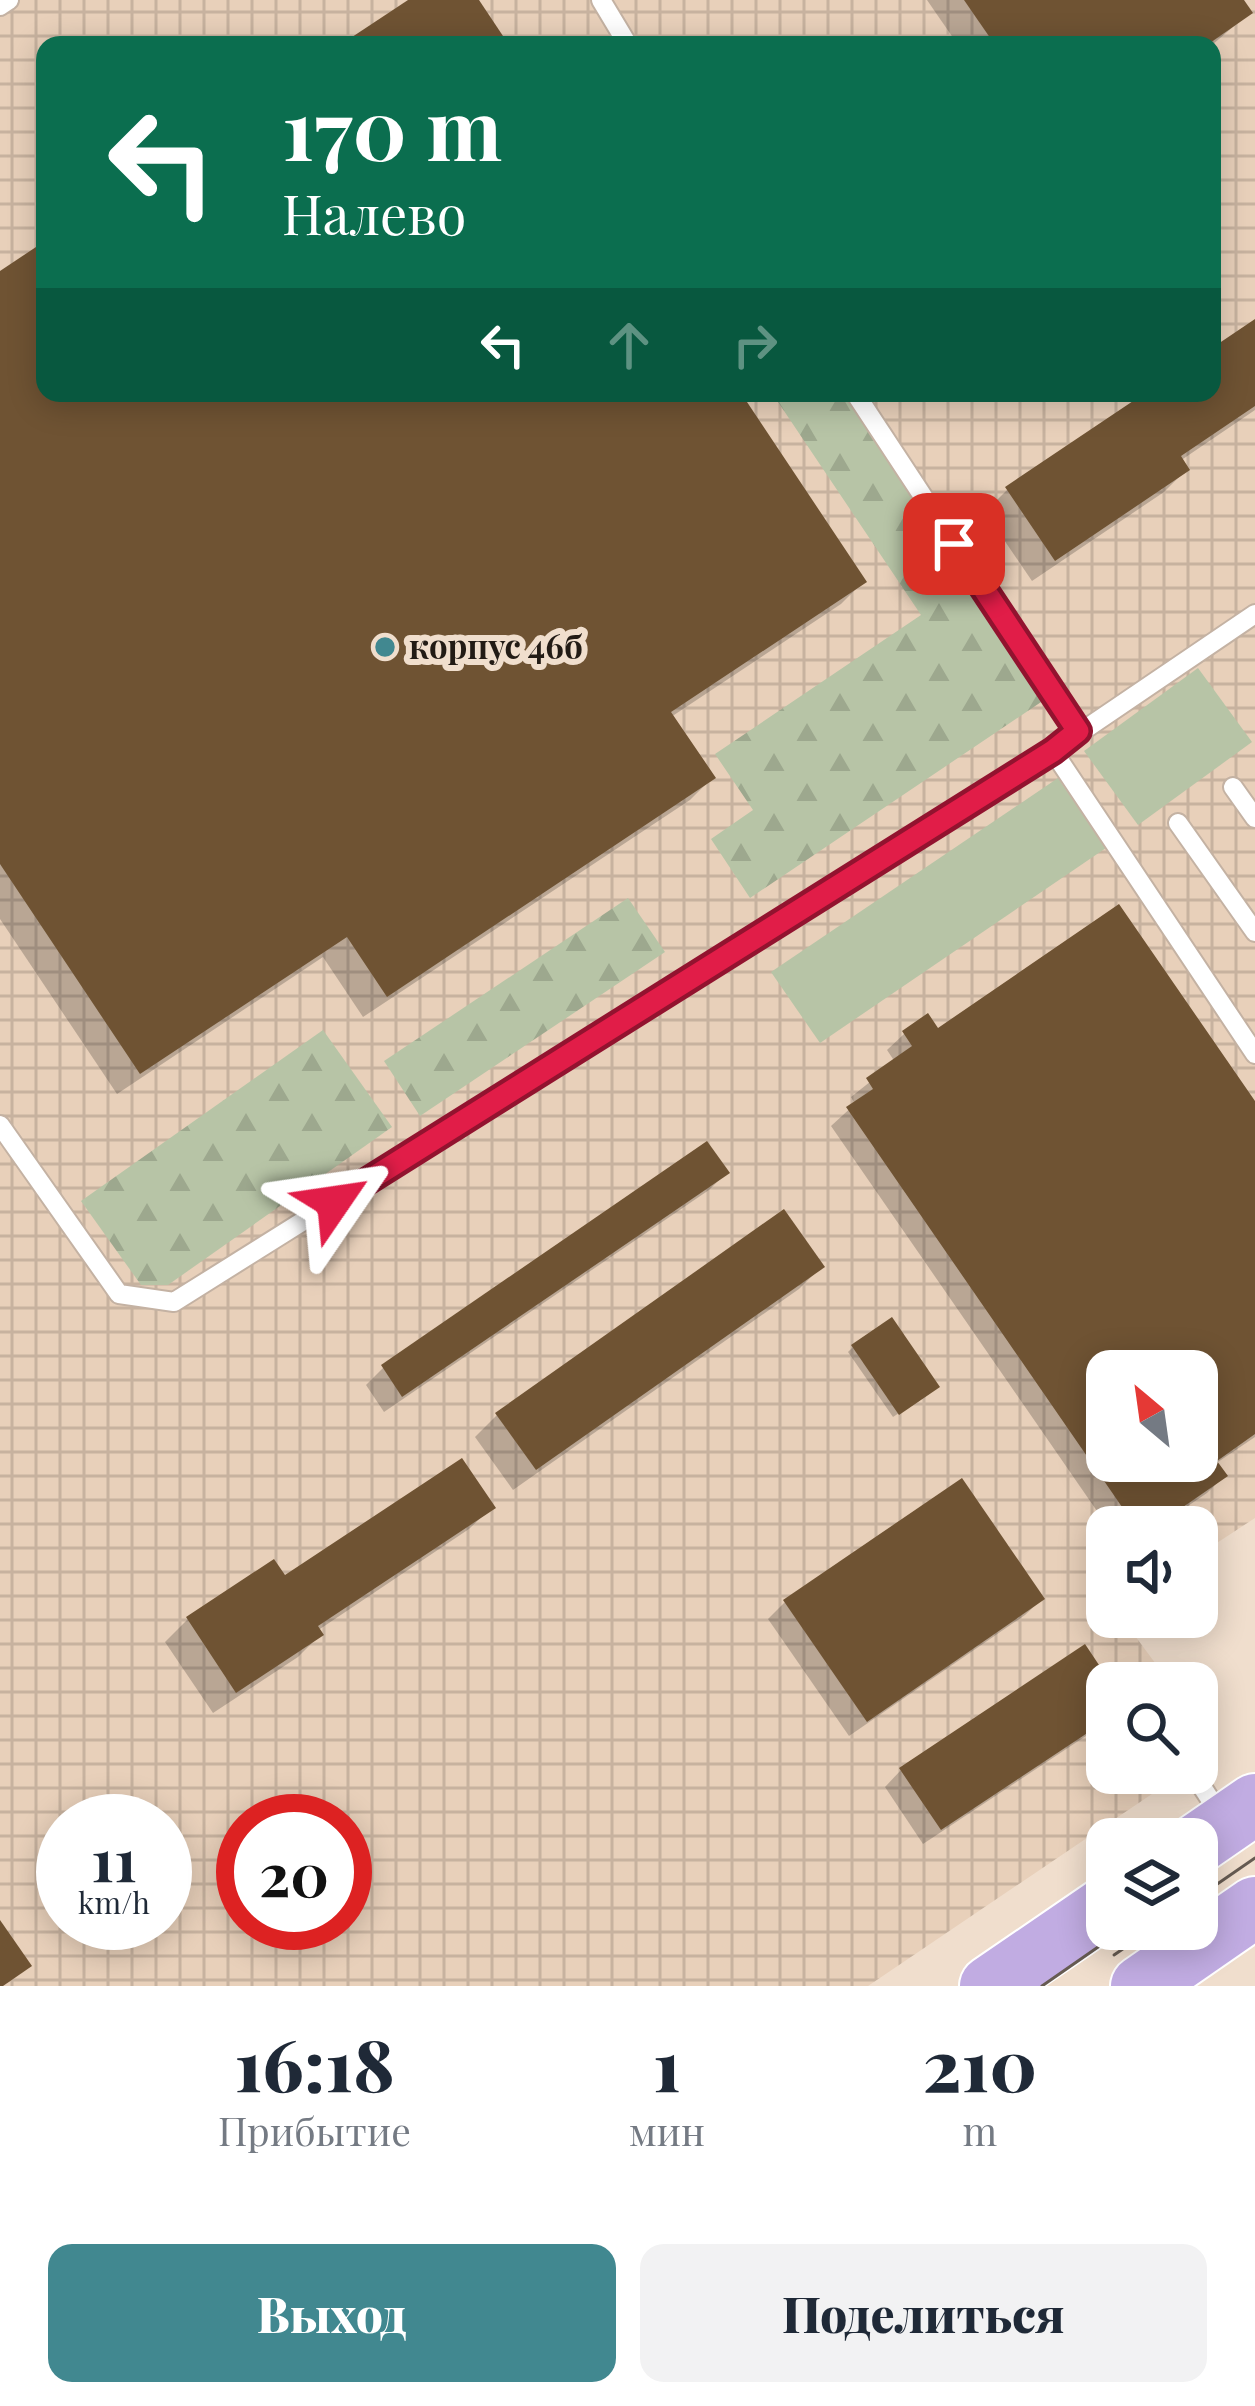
<!DOCTYPE html>
<html lang="ru">
<meta charset="utf-8">
<style>
:root{--surface:#fff;--page:#f2f2f3;--text:#1f2937;--muted:#747a83;--accent:#418890}
body{margin:0;font-family:"Playfair Display",serif;background:var(--page);color:var(--text);height:100vh;display:flex;flex-direction:column;font-size:45px;white-space:nowrap}
*{box-sizing:border-box;margin:0}
p{font-size:39px;color:var(--muted)}
.icon{flex:none;width:66px;height:66px;fill:none;stroke:currentColor;stroke-width:2;stroke-linecap:round;stroke-linejoin:round}
.map{position:relative;height:1986px;overflow:hidden}
.drawer{display:flex;flex-direction:column;background:var(--surface);flex:1}
.drawer>*{flex:none}
.hud{position:absolute;left:36px;top:36px;width:1185px;height:366px;border-radius:24px;box-shadow:0 6px 30px #0003;background:#0b6e4f;color:#fff;overflow:hidden}
.needle{width:78px;rotate:331deg}
.tools{position:absolute;left:1086px;top:1350px;display:grid;gap:24px}
.tools a{display:grid;place-items:center;width:132px;height:132px;border-radius:24px;background:var(--surface);box-shadow:0 6px 30px #0003;font-size:60px}
.speed{position:absolute;left:36px;top:1794px;display:flex;gap:24px;font-size:60px;font-weight:700;text-align:center}
.speed>*{display:grid;place-content:center;width:156px;height:156px;border-radius:50%;background:var(--surface);box-shadow:0 6px 30px #0003;line-height:1}
.speed small{font-size:30px;font-weight:400}
.speed .limit{border:18px solid #d22;background:#fff;color:#111}
.pin{position:absolute;display:grid;place-items:center;width:102px;height:102px;color:#fff;margin:-51px;border-radius:24px;box-shadow:0 6px 18px #0006}
.me{position:absolute;width:132px;margin:-66px;rotate:58deg;stroke-linejoin:round;filter:drop-shadow(0 0 9px #0008)}
.turn{display:flex;align-items:center;gap:42px;height:252px;padding:0 48px;font-size:54px}
.turn .icon{width:156px;height:156px;stroke-width:2.5}
.turn b{display:block;font-size:84px;line-height:102px}
.lanes{display:flex;align-items:center;height:114px;padding:0 48px;background:#0003;justify-content:center;gap:60px;direction:ltr}
.lanes .off{opacity:.35}
.eta{display:flex;justify-content:space-evenly;align-items:center;height:204px;text-align:center}
.eta b{font-size:72px;font-weight:800;line-height:84px}
.action{display:flex;gap:24px;margin-top:auto;padding:24px 48px}
.action a{flex:1;height:138px;border-radius:24px;background:var(--accent);color:#fff;font-size:48px;font-weight:800;line-height:138px;text-align:center}
.action a+a{background:var(--page);color:var(--text)}
.map>svg:first-child{display:block}
.industrial{fill:url(#industrial-grid);fill-rule:evenodd}
.grass{fill:#b7c4a6}
.forest{fill:url(#forest-firs)}
.shadow{fill:#0003;fill-rule:evenodd}
.building{fill:#6f5333;fill-rule:evenodd}
.lines{fill:none;stroke-linecap:round;stroke-linejoin:round}
.lane-casing{stroke:#c4b2a3;stroke-width:22}
.primary-casing{stroke:#fff;stroke-width:64}
.lane{stroke:#fff;stroke-width:18}
.primary{stroke:#c1ace2;stroke-width:60}
.tram{stroke:#665b52;stroke-width:3}
.route-casing{stroke:#92132f;stroke-width:30}
.route{stroke:#e11d48;stroke-width:21}
.poi-dot{fill:#418890;stroke:#f0decd;stroke-width:4.5}
.labels{text-anchor:middle;stroke-width:12;stroke-linejoin:round;paint-order:stroke}
.poi-label{font-size:33px;font-weight:bold;fill:#221b15;stroke:#f0decd;text-anchor:start}
</style>
<div class="map">
<svg width="1255" height="1986" viewBox="0 0 1255 1986">
<defs>
<pattern id="industrial-grid" width="8" height="8" patternUnits="userSpaceOnUse" patternTransform="scale(3)"><rect width="8" height="8" fill="#e8d0ba"/><path d="M0 4h8M4 0v8" fill="none" stroke="#c7b29f"/></pattern>
<pattern id="forest-firs" width="22" height="20" patternUnits="userSpaceOnUse" patternTransform="scale(3)"><rect width="22" height="20" fill="#b7c4a6"/><path d="M5 1l3.5 6h-7zM16 11l3.5 6h-7z" fill="#9da88e"/></pattern>
</defs>
<rect width="100%" height="100%" fill="#f0decd"/>
<path class="industrial" d="M0 0H1255V1518L1197 1556V1527H1107V1617H1121L1170 1683H1107V1773H1183L868 1986H0ZM45 45H1212V393H45ZM1107 1371H1197V1461H1107ZM63 1821H165V1923H63ZM243 1821H345V1923H243Z"/>
<g class="grass">
<polygon points="1198,668 1252,742 1138,825 1084,751"/>
<polygon points="1058,778 1106,848 820,1043 771,972"/>
</g>
<g class="forest">
<polygon points="772,393 847,393 1050,696 750,898 711,839 753,810 715,754 921,615"/>
<polygon points="628,898 665,952 420,1116 384,1061"/>
<polygon points="323,1030 392,1127 168,1285 141,1285 81,1201"/>
</g>
<g class="shadow">
<polygon points="927,0 1241,0 1249,13 1212,45 958,45"/>
<polygon points="45,245 45,393 737,393 863,582 841,604 671,717 712,778 690,800 363,1017 323,957 117,1094 0,919 0,275"/>
<polygon points="1255,323 1255,410 1180,461 1186,470 1164,492 1032,581 985,512 1007,490 1151,393 1212,393 1212,352"/>
<path d="M938 1032 1255 1106V1437L1215 1464 1224 1476 1207 1493 1157 1527H1108L831 1126 855 1104 851 1097 895 1062 887 1050 904 1034ZM1107 1371H1197V1461H1107Z"/>
<polygon points="707,1145 726,1173 709,1190 384,1412 366,1385 383,1368"/>
<polygon points="821,1267 799,1289 513,1490 475,1437 497,1415"/>
<polygon points="853,1347 932,1391 893,1417 848,1352"/>
<polygon points="492,1507 469,1529 317,1631 320,1635 298,1657 213,1713 165,1642 188,1619 273,1563 284,1579"/>
<polygon points="1042,1599 1025,1615 849,1736 768,1619 785,1602"/>
<polygon points="1084,1648 1107,1683 1107,1722 923,1844 885,1787 901,1770"/>
</g>
<g class="building">
<polygon points="408,0 479,0 509,45 340,45"/>
<polygon points="964,0 1244,0 1253,13 1207,45 995,45"/>
<polygon points="45,241 45,393 741,393 867,582 671,712 716,778 387,997 347,937 140,1074 0,864 0,271"/>
<polygon points="1255,319 1255,406 1181,456 1190,470 1055,561 1005,487 1145,393 1212,393 1212,348"/>
<path d="M1119 904 1255 1101V1434L1217 1461 1228 1476 1154 1527 1143 1511 1131 1520 846 1107 873 1089 866 1078 912 1046 902 1031 928 1013 938 1028ZM1107 1371H1197V1461H1107Z"/>
<polygon points="707,1141 730,1173 402,1397 381,1365"/>
<polygon points="784,1209 825,1267 536,1470 495,1413"/>
<polygon points="892,1317 940,1387 899,1415 851,1345"/>
<polygon points="462,1458 496,1508 318,1626 324,1635 236,1693 186,1617 274,1559 285,1575"/>
<polygon points="962,1478 1045,1599 867,1722 783,1600"/>
<polygon points="1085,1644 1111,1683 1107,1683 1107,1720 941,1830 899,1768"/>
<polygon points="0,1920 32,1966 3,1986 0,1986"/>
</g>
<g class="lines">
<g class="lane-casing">
<g id="lane">
<polyline points="601,0 628,45"/>
<polyline points="0,6 9,0"/>
<polyline points="855,393 1078,732"/>
<polyline points="1053,751 1255,1054"/>
<polyline points="1233,787 1255,818"/>
<polyline points="1178,823 1255,932"/>
<polyline points="0,1125 119,1294 174,1302 1053,751 1255,614"/>
<polyline points="1193,1773 1223,1819"/>
</g>
</g>
<g class="primary-casing">
<g id="primary">
<polyline points="1197,1844 1255,1804"/>
<polyline points="990,1986 1107,1906"/>
<polyline points="1141,1986 1255,1907"/>
</g>
</g>
<use href="#lane" class="lane"/>
<use href="#primary" class="primary"/>
<g class="tram">
<polyline points="1197,1898 1255,1858"/>
<polyline points="1114,1955 1152,1929"/>
<polyline points="1042,1986 1124,1929"/>
</g>
</g>
<g class="lines">
<g class="route-casing">
<polyline id="route" points="334,1202 1053,751 1078,731 954,544"/>
</g>
<use href="#route" class="route"/>
</g>
<circle class="poi-dot" cx="385" cy="647" r="12"/>
<g class="labels">
<g class="poi-label">
<text x="409" y="659">корпус 46б</text>
</g>
</g>
</svg>
<div class="tools">
<a><svg class="needle" viewBox="-14 -14 28 28"><path d="M0-13l5 13h-10z" fill="#e53935"/><path d="M0 13l5-13h-10z" fill="#747a83"/></svg></a>
<a><svg class="icon" aria-label="sound" viewBox="0 0 24 24"><path d="M4 9h4l5-4v14l-5-4H4zM17 9q2 3 0 6"/></svg></a>
<a><svg class="icon" aria-label="search" viewBox="0 0 24 24"><circle cx="10" cy="10" r="6"/><path d="M15 15l6 6"/></svg></a>
<a><svg class="icon" aria-label="layers" viewBox="0 0 24 24"><path d="M12 4l9 5-9 5-9-5zM3 14l9 5 9-5"/></svg></a>
</div>
<div class="speed"><div>11<small>km/h</small></div><div class="limit">20</div></div>
<div class="pin" style="left:954px;top:544px;background:#d93025"><svg class="icon" aria-label="arrive" viewBox="0 0 24 24"><path d="M6 21V4h12l-3 4 3 4H6"/></svg></div>
<svg class="me" style="left:334px;top:1202px" viewBox="-20 -20 40 40"><path d="M0-17L14 15 0 8-14 15z" fill="#e11d48" stroke="#fff" stroke-width="4"/></svg>
<div class="hud">
<div class="turn"><svg class="icon" aria-label="left" viewBox="0 0 24 24"><path d="M17 20v-9H6M10 6l-5 5 5 5"/></svg><div><b>170 m</b>Налево</div></div>
<div class="lanes"><svg class="icon" aria-label="left" viewBox="0 0 24 24"><path d="M17 20v-9H6M10 6l-5 5 5 5"/></svg><svg class="icon off" aria-label="ahead" viewBox="0 0 24 24"><path d="M12 20V5M6 11l6-6 6 6"/></svg><svg class="icon off" aria-label="right" viewBox="0 0 24 24"><path d="M7 20v-9h11M14 6l5 5-5 5"/></svg></div>
</div>
</div>
<section class="drawer">
<div class="eta">
<div><b>16:18</b><p>Прибытие</p></div>
<div><b>1</b><p>мин</p></div>
<div><b>210</b><p>m</p></div>
</div>
<div class="action"><a>Выход</a><a>Поделиться</a></div>
</section>
